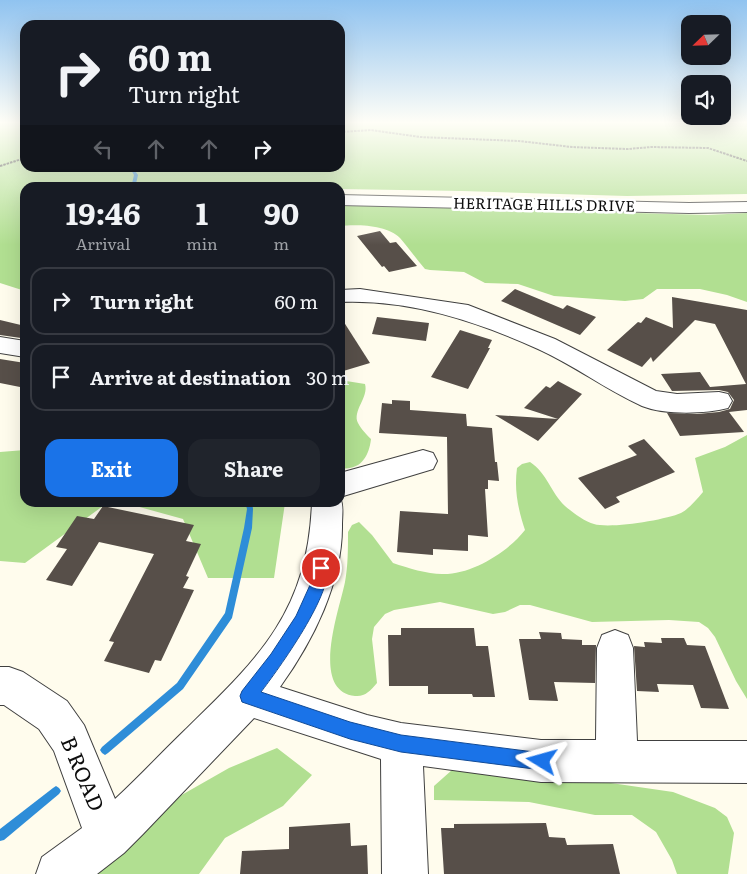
<!DOCTYPE html>
<style>
:root{--surface:#171b24;--page:#20242c;--text:#f1f3f6;--muted:#9ea1a6;--line:#363941;--accent:#1a73e8}
body{margin:0;font-family:Literata,serif;background:var(--page);color:var(--text);height:100vh;display:flex;flex-direction:column;font-size:19px;white-space:nowrap}
*{box-sizing:border-box;margin:0}
p{font-size:16px;color:var(--muted)}
.icon{flex:none;width:28px;height:28px;fill:none;stroke:currentColor;stroke-width:2;stroke-linecap:round;stroke-linejoin:round}
.map{position:relative;flex:1;overflow:hidden}
.side{position:absolute;left:20px;top:182px;width:325px;height:325px;display:flex;flex-direction:column;background:var(--surface);border-radius:15px;box-shadow:0 5px 20px #0002}
.side>*{flex:none}
.hud{position:absolute;left:20px;top:20px;width:325px;height:152px;border-radius:15px;box-shadow:0 5px 20px #0002;background:#171b24;color:var(--text);overflow:hidden}
.needle{width:32px;rotate:247deg}
.controls{position:absolute;left:681px;top:15px;display:grid;gap:10px}
.controls a{display:grid;place-items:center;width:50px;height:50px;border-radius:10px;background:var(--surface);box-shadow:0 5px 20px #0002;font-size:25px}
.pin{position:absolute;display:grid;place-items:center;width:42px;height:42px;color:#fff;margin:-21px;border:2px solid #fff;border-radius:50%;box-shadow:0 1px 5px #0007}
.me{position:absolute;width:55px;margin:-28px;rotate:278deg;stroke-linejoin:round;filter:drop-shadow(0 0 4px #0008)}
.turn{display:flex;align-items:center;gap:18px;height:105px;padding:0 25px;font-size:22px}
.turn .icon{width:65px;height:65px;stroke-width:2.5}
.turn b{display:block;font-size:35px;line-height:42px}
.lanes{display:flex;align-items:center;height:48px;padding:0 25px;background:#0003;justify-content:center;gap:25px;direction:ltr}
.lanes .off{opacity:.35}
.eta{display:flex;justify-content:space-evenly;align-items:center;height:85px;text-align:center}
.eta b{font-size:30px;font-weight:700;line-height:35px}
.cta{display:flex;gap:10px;margin-top:auto;padding:10px 25px}
.cta a{flex:1;height:58px;border-radius:15px;background:var(--accent);color:#fff;font-size:20px;font-weight:700;line-height:58px;text-align:center}
.cta a+a{background:var(--page);color:var(--text)}
ul{padding:0;list-style:none}
li{display:flex;align-items:center;gap:15px;height:68px;margin:0 10px 8px;padding:0 15px;border:2px solid var(--line);border-radius:15px}
li div{flex:1}
li b{display:block;font-size:19px}
li em{font-style:normal}
.map>svg:first-child{display:block}
.forest{fill:#b1df91}
.lines{fill:none;stroke-linecap:round;stroke-linejoin:round}
.stream{fill:#2e8dd8;fill-rule:evenodd}
.building{fill:#574f49}
.minor-casing{stroke:#404040;stroke-width:2}
.path{stroke:#2f2f2f;stroke-width:2;stroke-dasharray:2.5 1;stroke-linecap:butt}
.minor{fill:#fff;fill-rule:evenodd}
.route{fill:#1a73e8;stroke:#114b97}
.labels{text-anchor:middle;stroke-width:5;stroke-linejoin:round;paint-order:stroke}
.far-street-label{font-size:15px;fill:#0d0d0d;stroke:#fff}
.near-street-label{font-size:21px;fill:#0d0d0d;stroke:#fff}
</style>
<div class="map">
<svg width="747" height="874" viewBox="0 0 747 874">
<rect width="100%" height="100%" fill="#fffced"/>
<g class="forest">
<polygon points="0,122 25,122 25,168 340,168 340,122 747,122 747,194 627,196 462,191 340,189 340,188 25,188 25,291 0,283"/>
<path d="M349 205 708 215 747 213V302L727 295 700 289H657L643 299 625 301 554 296 518 284 485 283 464 272 430 270 425 269C416 259 409 248 400 238 388 225 357 224 340 226V206Z"/>
<path d="M340 380 365 384C369 397 352 411 358 423 361 429 367 435 371 439 369 457 360 471 340 468Z"/>
<path d="M747 435V699L736 681 715 637 708 628 699 622 669 620 592 622 530 605H520L505 612 493 614 440 602 394 610 385 614 374 627 372 639 377 683C370 691 365 697 355 696 309 691 340 608 345 582 348 566 348 549 348 532L352 525 359 522 372 535 393 563C408 568 427 574 442 574 471 575 508 552 525 530 518 509 514 490 517 468L522 464 530 462C547 473 551 493 565 506 572 512 585 522 594 524 610 529 665 520 681 513 690 508 696 500 703 492L695 458 725 447Z"/>
<polygon points="25,450 25,502 107,503 25,563 0,561 0,452"/>
<polygon points="125,503 285,503 274,578 208,578 183,519"/>
<polygon points="277,748 312,775 283,806 225,838 199,874 72,874 108,837 229,768"/>
<polygon points="452,770 535,772 673,792 715,808 727,817 734,833 728,874 677,874 672,860 656,832 632,815 595,815 529,802 434,800 434,786"/>
</g>
<g class="lines">
<g class="stream">
<polygon points="130,168 133,168 138,175 135,188 131,188 134,175"/>
<polygon points="245,502 252,502 253,509 252,528 232,618 183,689 108,753 105,755 102,753 100,750 102,747 177,683 225,613 244,528 247,509"/>
<polygon points="56,786 59,788 61,791 59,794 4,840 0,841 0,829 53,788"/>
</g>
</g>
<g class="building">
<polygon points="380,231 390,243 396,242 417,266 389,272 384,266 382,267 357,236"/>
<polygon points="515,289 563,309 567,305 596,317 580,335 501,301"/>
<polygon points="672,297 747,310 747,410 729,412 744,432 680,436 667,413 697,414 719,412 730,409 734,400 728,392 719,390 672,391 661,374 700,372 710,387 746,384 715,324 695,320 653,362 651,357 642,367 607,350 638,322 641,323 646,317 673,328"/>
<polygon points="340,316 370,363 340,372"/>
<polygon points="377,317 429,323 426,341 372,334"/>
<polygon points="0,320 25,326 25,335 21,338 0,335"/>
<polygon points="460,330 492,340 488,348 490,348 468,389 431,377"/>
<polygon points="0,359 25,363 25,388 0,383"/>
<polygon points="558,381 582,394 538,441 495,415 558,419 524,408 546,386 550,388"/>
<polygon points="392,400 410,401 410,410 466,414 467,426 492,428 495,462 497,462 499,481 488,480 488,489 485,489 488,537 468,535 468,551 433,549 433,555 397,552 400,511 448,514 447,437 379,433 382,403 392,404"/>
<polygon points="644,439 675,472 616,497 620,502 605,509 578,478 637,455 628,446"/>
<polygon points="103,506 194,525 186,541 201,544 186,576 189,577 183,588 194,590 161,661 155,660 149,673 104,661 114,642 109,641 154,554 99,542 72,586 46,580 67,549 56,547 77,516 94,519"/>
<polygon points="401,628 474,628 476,646 488,646 495,697 473,697 472,694 428,694 428,686 389,686 388,635 401,635"/>
<polygon points="539,632 561,633 562,639 582,640 582,645 596,645 595,683 554,682 558,701 529,700 519,639 541,639"/>
<polygon points="661,638 684,638 687,645 705,646 729,709 701,708 693,685 657,684 659,692 637,691 634,646 645,647 644,642 662,643"/>
<polygon points="350,823 351,846 367,845 368,874 240,874 242,851 289,849 289,827"/>
<polygon points="546,823 549,837 565,838 567,845 613,844 620,874 444,874 441,828 454,828 454,824"/>
</g>
<g class="lines">
<g class="minor-casing">
<g id="minor">
<polygon points="340,195 689,203 747,202 747,212 689,213 340,205"/>
<path d="M360 289 468 305 555 339 656 391 677 394 719 392 728 394 732 401 728 408C705 414 664 415 642 406 606 390 574 365 538 349 476 321 409 299 340 302V290Z"/>
<polygon points="0,337 25,341 25,357 0,353"/>
<polygon points="423,450 433,453 437,461 433,469 340,497 340,473"/>
<path d="M340 498C344 505 342 515 342 524 343 582 313 641 280 687L367 715 401 723 541 740H596L597 648 602 635 615 630 628 635 633 648 637 741H747V783L541 782 423 766 428 874H382L381 759 254 718 143 834 124 853 97 874H36L42 857 82 828 54 751 39 729 4 705H0V667H9L23 672 67 701 84 725 115 799C139 777 161 753 185 730 259 658 308 612 312 502H340Z"/>
</g>
</g>
<g class="path">
<polyline points="340,132 371,130 420,137 519,141 572,147 628,149 651,147 708,148 747,161"/>
<polyline points="0,166 25,158"/>
</g>
<use href="#minor" class="minor"/>
</g>
<linearGradient id="sky" x2="0" y2="1"><stop stop-color="#90c3f0"/><stop offset="0.5" stop-color="#fffef7"/><stop offset="1" stop-color="#fffef7" stop-opacity="0"/></linearGradient>
<rect width="747" height="245" fill="url(#sky)"/>
<path class="route" d="M321 562 326 564C337 589 277 671 261 692L350 722 401 735 542 753 548 755 550 761 548 767 542 770 401 752 350 739 242 702 240 696 242 691 271 654 296 616 310 585 316 564Z"/>
<g class="labels">
<g class="far-street-label">
<text transform="translate(544 205) rotate(1)" y="5">HERITAGE HILLS DRIVE</text>
</g>
<g class="near-street-label">
<text transform="translate(82 774) rotate(67)" y="7">B ROAD</text>
</g>
</g>
</svg>
<div class="controls">
<a><svg class="needle" viewBox="-14 -14 28 28"><path d="M0-13l5 13h-10z" fill="#e53935"/><path d="M0 13l5-13h-10z" fill="#9ea1a6"/></svg></a>
<a><svg class="icon" aria-label="sound" viewBox="0 0 24 24"><path d="M4 9h4l5-4v14l-5-4H4zM17 9q2 3 0 6"/></svg></a>
</div>
<div class="pin" style="left:321px;top:568px;background:#d93025"><svg class="icon" aria-label="arrive" viewBox="0 0 24 24"><path d="M6 21V4h12l-3 4 3 4H6"/></svg></div>
<svg class="me" style="left:542px;top:761px" viewBox="-20 -20 40 40"><path d="M0-17L14 15 0 8-14 15z" fill="#1a73e8" stroke="#fff" stroke-width="4"/></svg>
<div class="hud">
<div class="turn"><svg class="icon" aria-label="right" viewBox="0 0 24 24"><path d="M7 20v-9h11M14 6l5 5-5 5"/></svg><div><b>60 m</b>Turn right</div></div>
<div class="lanes"><svg class="icon off" aria-label="left" viewBox="0 0 24 24"><path d="M17 20v-9H6M10 6l-5 5 5 5"/></svg><svg class="icon off" aria-label="ahead" viewBox="0 0 24 24"><path d="M12 20V5M6 11l6-6 6 6"/></svg><svg class="icon off" aria-label="ahead" viewBox="0 0 24 24"><path d="M12 20V5M6 11l6-6 6 6"/></svg><svg class="icon" aria-label="right" viewBox="0 0 24 24"><path d="M7 20v-9h11M14 6l5 5-5 5"/></svg></div>
</div>
<section class="side">
<div class="eta">
<div><b>19:46</b><p>Arrival</p></div>
<div><b>1</b><p>min</p></div>
<div><b>90</b><p>m</p></div>
</div>
<ul>
<li><svg class="icon" aria-label="right" viewBox="0 0 24 24"><path d="M7 20v-9h11M14 6l5 5-5 5"/></svg><div><b>Turn right</b></div><em>60 m</em></li>
<li><svg class="icon" aria-label="arrive" viewBox="0 0 24 24"><path d="M6 21V4h12l-3 4 3 4H6"/></svg><div><b>Arrive at destination</b></div><em>30 m</em></li>
</ul>
<div class="cta"><a>Exit</a><a>Share</a></div>
</section>
</div>
